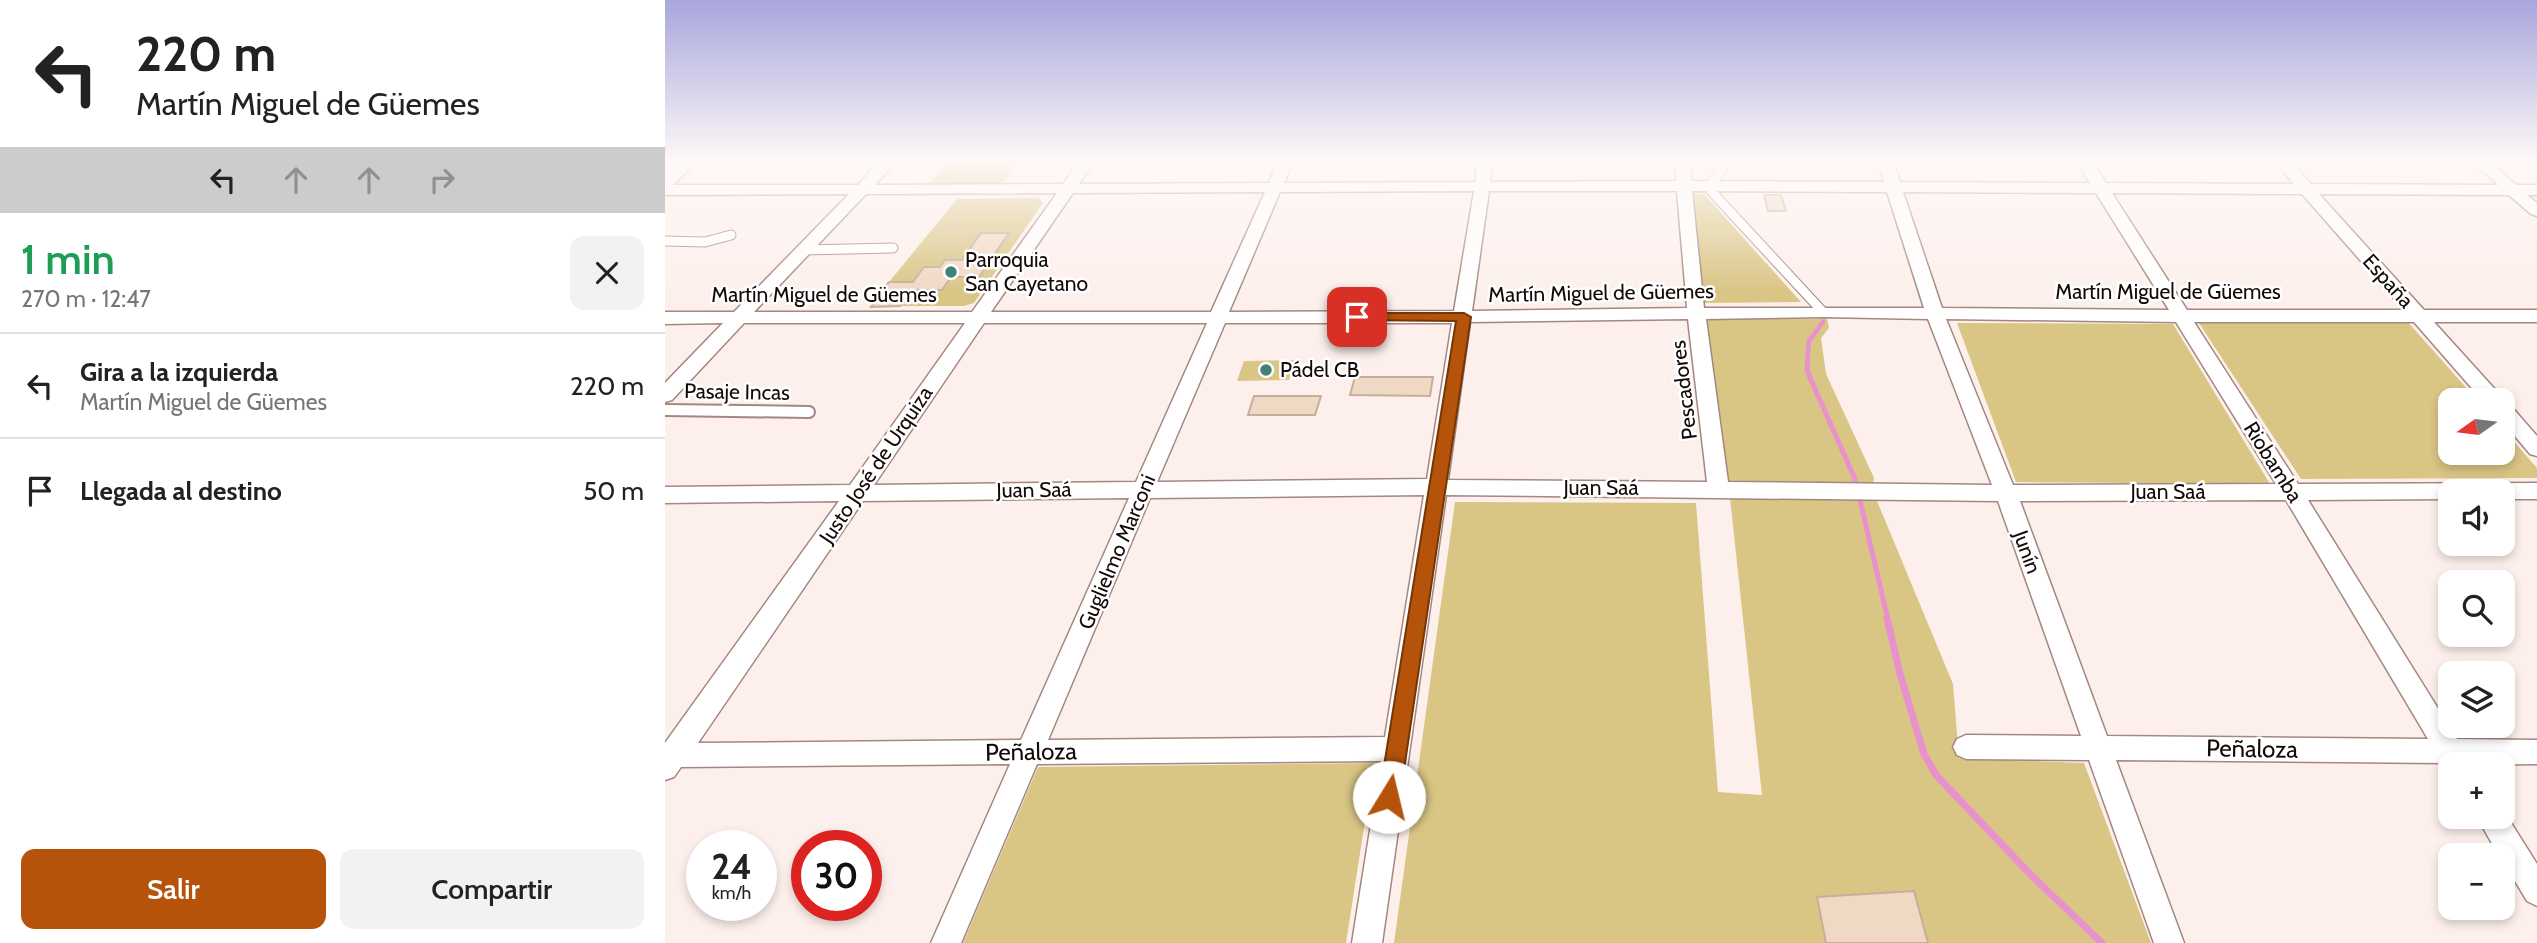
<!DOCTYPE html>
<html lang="es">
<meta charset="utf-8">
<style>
:root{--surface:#fff;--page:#f2f2f2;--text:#222;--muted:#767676;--line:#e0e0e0;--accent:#b45309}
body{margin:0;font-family:Cabin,sans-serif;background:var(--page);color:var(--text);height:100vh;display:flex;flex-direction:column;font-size:26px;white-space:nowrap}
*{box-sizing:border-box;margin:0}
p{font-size:23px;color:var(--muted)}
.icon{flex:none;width:38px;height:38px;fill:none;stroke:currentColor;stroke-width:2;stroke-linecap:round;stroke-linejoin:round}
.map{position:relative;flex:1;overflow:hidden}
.panel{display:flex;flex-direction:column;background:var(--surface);width:665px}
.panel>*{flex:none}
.hud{background:#fff;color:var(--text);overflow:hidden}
.needle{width:46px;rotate:256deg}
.controls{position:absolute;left:1773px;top:388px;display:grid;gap:14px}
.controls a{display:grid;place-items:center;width:77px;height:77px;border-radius:14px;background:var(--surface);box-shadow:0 4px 10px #0003;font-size:35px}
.speed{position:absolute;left:21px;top:830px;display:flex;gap:14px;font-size:35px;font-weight:700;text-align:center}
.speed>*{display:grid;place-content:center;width:91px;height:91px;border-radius:50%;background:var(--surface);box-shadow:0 4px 10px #0003;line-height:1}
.speed small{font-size:18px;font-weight:400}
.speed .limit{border:10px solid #d22;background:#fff;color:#111}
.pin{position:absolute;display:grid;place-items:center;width:60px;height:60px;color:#fff;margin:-30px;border-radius:14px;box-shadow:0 4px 10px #0006}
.me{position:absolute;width:77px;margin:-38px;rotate:9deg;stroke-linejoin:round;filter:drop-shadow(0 0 5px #0008)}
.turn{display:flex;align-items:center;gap:24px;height:147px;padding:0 21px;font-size:32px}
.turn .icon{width:91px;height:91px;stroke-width:2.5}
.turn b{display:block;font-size:49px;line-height:60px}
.lanes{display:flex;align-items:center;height:66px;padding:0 21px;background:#0003;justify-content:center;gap:35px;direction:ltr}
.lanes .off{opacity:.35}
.round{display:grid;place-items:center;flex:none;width:74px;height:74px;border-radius:14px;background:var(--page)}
.summary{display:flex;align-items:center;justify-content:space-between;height:119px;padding:0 21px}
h1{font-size:42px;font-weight:600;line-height:52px;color:#1e9e55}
.button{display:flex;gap:14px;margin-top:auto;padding:14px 21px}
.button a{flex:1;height:80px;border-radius:14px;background:var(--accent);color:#fff;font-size:28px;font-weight:600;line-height:80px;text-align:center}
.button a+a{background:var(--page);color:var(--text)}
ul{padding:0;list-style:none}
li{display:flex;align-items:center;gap:21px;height:105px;padding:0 21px;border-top:2px solid var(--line)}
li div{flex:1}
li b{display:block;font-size:26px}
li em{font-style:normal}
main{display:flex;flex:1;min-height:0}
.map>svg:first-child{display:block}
.green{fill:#d9c584}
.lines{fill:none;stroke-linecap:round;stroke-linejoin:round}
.stream-far2{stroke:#e891cc;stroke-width:4.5}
.stream-far1{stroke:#e891cc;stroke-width:5}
.stream{stroke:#e891cc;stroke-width:7}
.building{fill:#f0d9c4;stroke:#c5af9b;stroke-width:2}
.lane-far1-casing{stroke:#a4877f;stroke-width:11}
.lane-casing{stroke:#a4877f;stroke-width:14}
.street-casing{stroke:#a4877f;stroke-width:3}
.secondary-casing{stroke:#a4877f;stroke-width:3}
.lane-far1{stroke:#fff;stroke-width:9}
.lane{stroke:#fff;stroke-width:10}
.street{fill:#fff;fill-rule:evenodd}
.secondary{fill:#fff;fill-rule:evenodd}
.route{fill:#b45309;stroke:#753606;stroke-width:2}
.poi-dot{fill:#418376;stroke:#fff;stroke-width:2.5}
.labels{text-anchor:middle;stroke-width:5;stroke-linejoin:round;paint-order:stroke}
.poi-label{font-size:21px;fill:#130906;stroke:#fff;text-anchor:start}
.street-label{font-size:21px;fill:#130906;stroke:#fff}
.near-street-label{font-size:24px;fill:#130906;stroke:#fff}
</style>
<main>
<section class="panel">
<div class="hud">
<div class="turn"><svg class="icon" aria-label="left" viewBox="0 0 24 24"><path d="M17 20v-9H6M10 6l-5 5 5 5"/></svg><div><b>220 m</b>Martín Miguel de Güemes</div></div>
<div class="lanes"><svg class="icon" aria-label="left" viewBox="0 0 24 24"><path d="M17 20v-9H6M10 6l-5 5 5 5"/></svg><svg class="icon off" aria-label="ahead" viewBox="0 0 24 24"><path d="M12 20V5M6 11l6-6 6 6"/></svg><svg class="icon off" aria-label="ahead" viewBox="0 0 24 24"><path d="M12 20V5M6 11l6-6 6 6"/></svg><svg class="icon off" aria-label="right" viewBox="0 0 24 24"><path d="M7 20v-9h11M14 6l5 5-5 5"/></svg></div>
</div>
<div class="summary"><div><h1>1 min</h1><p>270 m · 12:47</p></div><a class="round"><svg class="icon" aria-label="close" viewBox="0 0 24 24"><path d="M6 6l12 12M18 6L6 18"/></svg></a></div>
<ul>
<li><svg class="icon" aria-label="left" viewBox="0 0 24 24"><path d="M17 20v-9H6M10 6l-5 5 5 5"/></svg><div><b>Gira a la izquierda</b><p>Martín Miguel de Güemes</p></div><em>220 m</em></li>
<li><svg class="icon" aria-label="arrive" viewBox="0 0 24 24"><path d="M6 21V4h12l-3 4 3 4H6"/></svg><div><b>Llegada al destino</b></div><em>50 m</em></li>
</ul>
<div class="button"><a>Salir</a><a>Compartir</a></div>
</section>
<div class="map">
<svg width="1872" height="943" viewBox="0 0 1872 943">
<rect width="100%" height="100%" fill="#fdf0ec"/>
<g class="green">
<polygon points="284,161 354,161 338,183 265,183"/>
<polygon points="1027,193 1039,194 1136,302 1039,303"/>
<polygon points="373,198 378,203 309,303 299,306 235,306 247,290 277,290 286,277 314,277 343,233 316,233 297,260 281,260 275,267 259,267 248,282 224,282 292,199"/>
<polygon points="1040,319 1162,319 1164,328 1156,338 1161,374 1209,478 1208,483 1059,481"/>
<polygon points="1532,320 1741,320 1813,401 1785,401 1785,453 1838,453 1838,429 1872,468 1872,478 1636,479"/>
<polygon points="1292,323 1508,324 1605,484 1351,482"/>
<polygon points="630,360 624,380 572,381 579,361"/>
<polygon points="1065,498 1212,501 1288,684 1294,758 1419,763 1486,943 729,943 790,502 1031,503 1053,792 1097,795"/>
<polygon points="709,763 681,943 298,943 373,767"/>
</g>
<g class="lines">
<polyline class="stream-far2" points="1142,364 1144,341 1158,322"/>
<polyline class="stream-far1" points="1143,363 1142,371 1190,479 1223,620"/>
<polyline class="stream" points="1222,618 1235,674 1259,754 1271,775 1366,875 1437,943"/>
</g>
<g class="building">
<polygon points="1099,195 1116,195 1121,211 1103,211"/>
<polygon points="316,233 344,233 314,277 286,277 277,290 247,290 235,306 206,307 224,282 248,282 259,267 275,267 280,260 297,260"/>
<polygon points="690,377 768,377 765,396 685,395"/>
<polygon points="589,396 656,396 650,415 583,415"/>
<polygon points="1249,891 1263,943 1161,943 1152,897"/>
</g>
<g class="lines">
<g class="lane-far1-casing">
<g id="lane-far1">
<polyline points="1062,161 1045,186 1046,191 1158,312"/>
<polyline points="0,241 40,242 66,235"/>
<polyline points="139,250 228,248"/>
</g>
</g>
<g class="lane-casing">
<polyline id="lane" points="0,410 144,412"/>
</g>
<g class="street-casing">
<g id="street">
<path d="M215 161H231L210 185 398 184 414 161H429L414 184 604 183 613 161H628L619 183 810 182 813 161H828L825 182 1011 181 1010 161H1024L1027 181 1219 182 1213 161H1228L1235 182 1425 183 1412 161H1427L1441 183 1629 184 1610 161H1625L1646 184 1833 185 1807 161H1823L1851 185H1872V195H1862L1872 203V216L1866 214 1844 195 1654 194 1759 310H1872V322H1769L1836 396 1839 401 1838 403V401H1818L1749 322H1529L1633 484 1872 483V499H1838V492H1785V499L1643 500 1792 739 1872 740V764L1785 765V774L1777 763 1451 760 1519 943H1489L1424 760 1301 759 1292 755 1288 747 1292 739 1301 735 1416 736 1333 501 781 495 717 943H687L716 761 372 764 296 943H266L345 764 16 767 9 777 0 780V743L174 501 0 503V487L185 485 300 323H79L7 400 0 402V383L58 323 0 324V312H69L184 194 0 195V185H193ZM809 191 789 311 564 312 615 192ZM824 191H1012L1022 308 807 311ZM1027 191 1222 192 1259 308H1039ZM600 192 546 312H326L408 193ZM1238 192 1431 193 1504 310 1277 308ZM392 193 307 312H89L201 194ZM1447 193 1637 194 1739 310H1522ZM1158 317 1263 319 1327 485 1063 482 1041 319ZM1023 319 1042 482 783 480 805 322ZM1281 319 1511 322 1611 484 1348 485ZM319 323H542L471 482 209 485ZM560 323H787L762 479 492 482ZM759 495 720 737 383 740 485 498ZM464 498 356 740 33 743 198 501ZM1621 500 1763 739 1442 736 1355 501Z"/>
<polygon points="1838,403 1845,405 1872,436 1872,456 1865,454 1838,422"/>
<polygon points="1838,810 1872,864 1872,906 1862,901 1838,861 1838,856 1834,856 1812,817 1838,817"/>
</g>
</g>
<g class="secondary-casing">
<polygon id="secondary" points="10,161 33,161 8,185 0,186 0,169"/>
</g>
<use href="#lane-far1" class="lane-far1"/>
<use href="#lane" class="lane"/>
<use href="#street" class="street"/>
<use href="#secondary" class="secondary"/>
</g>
<linearGradient id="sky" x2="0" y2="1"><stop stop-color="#a8a6dd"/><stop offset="0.55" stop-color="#fef8f6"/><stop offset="1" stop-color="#fef8f6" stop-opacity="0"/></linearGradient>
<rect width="1872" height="293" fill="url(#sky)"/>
<polygon class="route" points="692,313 799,313 806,317 735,797 732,804 724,807 717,804 714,797 791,321 687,320 685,317"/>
<g class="poi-dot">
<circle cx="286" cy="272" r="7"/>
<circle cx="601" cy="370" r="7"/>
</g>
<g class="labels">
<g class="poi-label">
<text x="300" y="267">Parroquia<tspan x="300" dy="24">San Cayetano</tspan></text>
<text x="615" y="377">Pádel CB</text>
</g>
<g class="street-label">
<text transform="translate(1723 281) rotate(48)" y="7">España</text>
<text x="1503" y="299">Martín Miguel de Güemes</text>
<text transform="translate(936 293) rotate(-1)" y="7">Martín Miguel de Güemes</text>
<text x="159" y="302">Martín Miguel de Güemes</text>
<text transform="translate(1019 390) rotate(-97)" y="7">Pescadores</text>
<text transform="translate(72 392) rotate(1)" y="7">Pasaje Incas</text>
<text transform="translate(1608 462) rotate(58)" y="7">Riobamba</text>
<text transform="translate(211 465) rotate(-56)" y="7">Justo José de Urquiza</text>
<text x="936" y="495">Juan Saá</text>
<text transform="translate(369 490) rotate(-1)" y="7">Juan Saá</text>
<text x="1503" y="499">Juan Saá</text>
<text transform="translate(452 552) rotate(-67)" y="7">Guglielmo Marconi</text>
<text transform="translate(1362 552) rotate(70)" y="7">Junín</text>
</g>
<g class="near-street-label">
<text transform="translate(1587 749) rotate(1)" y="8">Peñaloza</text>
<text transform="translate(366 752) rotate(-1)" y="8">Peñaloza</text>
</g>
</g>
</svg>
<div class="controls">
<a><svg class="needle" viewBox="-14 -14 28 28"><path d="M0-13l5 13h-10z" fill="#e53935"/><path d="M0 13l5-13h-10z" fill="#767676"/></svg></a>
<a><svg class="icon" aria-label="sound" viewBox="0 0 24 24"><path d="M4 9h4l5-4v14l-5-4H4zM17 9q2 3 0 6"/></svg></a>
<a><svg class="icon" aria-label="search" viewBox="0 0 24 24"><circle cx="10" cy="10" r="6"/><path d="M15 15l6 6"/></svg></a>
<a><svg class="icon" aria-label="layers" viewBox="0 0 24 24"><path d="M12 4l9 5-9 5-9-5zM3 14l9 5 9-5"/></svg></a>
<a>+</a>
<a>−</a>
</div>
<div class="speed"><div>24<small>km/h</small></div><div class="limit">30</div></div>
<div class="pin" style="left:692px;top:317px;background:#d93025"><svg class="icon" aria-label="arrive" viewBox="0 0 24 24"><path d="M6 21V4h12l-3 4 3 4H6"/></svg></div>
<svg class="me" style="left:724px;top:797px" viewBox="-20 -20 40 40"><circle r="19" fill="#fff"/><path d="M0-13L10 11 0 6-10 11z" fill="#b45309"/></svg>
</div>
</main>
